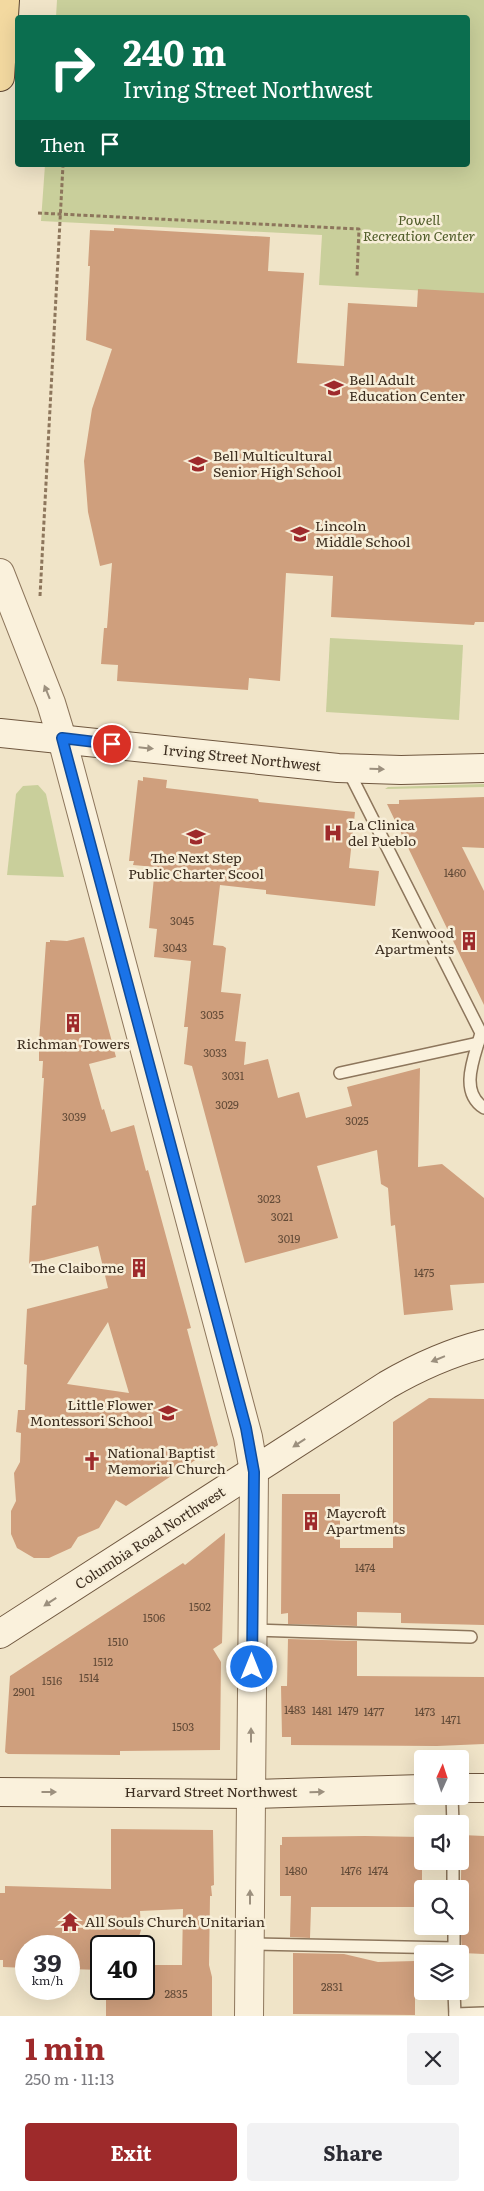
<!DOCTYPE html>
<meta charset="utf-8">
<style>
:root{--surface:#fff;--page:#f2f2f3;--text:#2b2b33;--muted:#7c7c81;--accent:#9e2a2b}
body{margin:0;font-family:Literata,serif;background:var(--page);color:var(--text);height:100vh;display:flex;flex-direction:column;font-size:19px;white-space:nowrap}
*{box-sizing:border-box;margin:0}
p{font-size:16px;color:var(--muted)}
.icon{flex:none;width:28px;height:28px;fill:none;stroke:currentColor;stroke-width:2;stroke-linecap:round;stroke-linejoin:round}
.map{position:relative;height:2016px;overflow:hidden}
.sheet{display:flex;flex-direction:column;background:var(--surface);flex:1}
.sheet>*{flex:none}
.hud{position:absolute;left:15px;top:15px;width:455px;height:152px;border-radius:5px;box-shadow:0 5px 20px #0002;background:#0b6e4f;color:#fff;overflow:hidden}
.needle{width:32px;rotate:3deg}
.tools{position:absolute;left:414px;top:1750px;display:grid;gap:10px}
.tools a{display:grid;place-items:center;width:55px;height:55px;border-radius:5px;background:var(--surface);box-shadow:0 5px 20px #0002;font-size:25px}
.speed{position:absolute;left:15px;top:1935px;display:flex;gap:10px;font-size:25px;font-weight:700;text-align:center}
.speed>*{display:grid;place-content:center;width:65px;height:65px;border-radius:50%;background:var(--surface);box-shadow:0 5px 20px #0002;line-height:1}
.speed small{font-size:12px;font-weight:400}
.speed .limit{border:2px solid #111;border-radius:8px;background:#fff;color:#111}
.pin{position:absolute;display:grid;place-items:center;width:42px;height:42px;color:#fff;margin:-21px;border:2px solid #fff;border-radius:50%;box-shadow:0 1px 5px #0007}
.me{position:absolute;width:55px;margin:-28px;rotate:0deg;stroke-linejoin:round;filter:drop-shadow(0 0 4px #0008)}
.turn{display:flex;align-items:center;gap:18px;height:105px;padding:0 25px;font-size:22px}
.turn .icon{width:65px;height:65px;stroke-width:2.5}
.turn b{display:block;font-size:35px;line-height:42px}
.then{display:flex;align-items:center;height:48px;padding:0 25px;background:#0003;gap:10px;font-size:19px}
.round{display:grid;place-items:center;flex:none;width:52px;height:52px;border-radius:5px;background:var(--page)}
.summary{display:flex;align-items:center;justify-content:space-between;height:85px;padding:0 25px}
h1{font-size:30px;font-weight:700;line-height:38px;color:var(--accent)}
.action{display:flex;gap:10px;margin-top:auto;padding:10px 25px}
.action a{flex:1;height:58px;border-radius:5px;background:var(--accent);color:#fff;font-size:20px;font-weight:700;line-height:58px;text-align:center}
.action a+a{background:var(--page);color:var(--text)}
.map>svg:first-child{display:block}
.green{fill:#c9cf9b}
.building{fill:#cf9f7d;fill-rule:evenodd}
.lines{fill:none;stroke-linecap:round;stroke-linejoin:round}
.service-casing{stroke:#8d765c;stroke-width:14}
.tertiary-casing{stroke:#8d765c;stroke-width:30}
.secondary-casing{stroke:#6f573f;stroke-width:30}
.primary-casing{stroke:#5b4430;stroke-width:30}
.path{stroke:#8d765c;stroke-width:3;stroke-dasharray:4 2.5;stroke-linecap:butt}
.service{stroke:#faf1dc;stroke-width:11}
.tertiary{stroke:#faf1dc;stroke-width:28}
.secondary{stroke:#faf1dc;stroke-width:28}
.primary{stroke:#f3d9a0;stroke-width:28}
.oneway{fill:#9c907e}
.route-casing{stroke:#114b97;stroke-width:12}
.route{stroke:#1a73e8;stroke-width:9}
.labels{text-anchor:middle;stroke-width:5;stroke-linejoin:round;paint-order:stroke}
.number-label{font-size:11px;fill:#624a37}
.park-label{font-size:14px;font-style:italic;fill:#4d5a26;stroke:#f7eed8}
.poi-label{font-size:14px;fill:#3d2e20;stroke:#f7eed8;text-anchor:start}
.street-label{font-size:14px;fill:#3d2e20;stroke:#f7eed8}
</style>
<div class="map">
<svg width="484" height="2016" viewBox="0 0 484 2016">
<rect width="100%" height="100%" fill="#f0e4c8"/>
<g class="green">
<polygon points="57,0 484,0 484,294 319,285 322,235 41,221 45,165 468,165 468,18 56,17"/>
<polygon points="330,638 463,645 459,720 326,712"/>
<polygon points="484,784 484,787 385,789 388,787"/>
<polygon points="38,785 46,794 64,877 7,875 16,794 23,786"/>
</g>
<g class="building">
<polygon points="114,228 270,237 268,271 304,273 297,363 344,366 348,303 417,307 418,289 484,293 484,622 475,622 474,625 331,617 333,576 286,573 280,681 249,678 248,690 117,681 118,665 101,664 104,628 107,628 112,563 100,566 88,512 84,461 92,409 112,349 86,340 90,266 88,266 90,230 114,231"/>
<polygon points="143,777 167,780 166,788 258,799 259,802 355,812 349,868 379,871 375,906 266,894 266,890 220,885 213,945 223,946 226,948 221,992 241,994 235,1041 246,1042 244,1065 268,1059 278,1098 299,1092 306,1118 352,1106 347,1087 420,1068 418,1167 442,1164 484,1198 484,1283 450,1285 453,1310 404,1315 395,1225 391,1226 388,1188 381,1184 377,1150 317,1166 338,1238 245,1263 192,1066 184,1064 188,1027 184,1027 191,961 154,957 157,929 149,928 155,867 133,865 134,861 129,861 138,780 143,781"/>
<polygon points="484,797 484,848 462,847 484,891 484,1005 387,804 399,804 399,800"/>
<path d="M84 937 116 1057 89 1064 102 1110 104 1109 111 1132 134 1125 146 1171 148 1170 191 1328 187 1329 218 1445 126 1506 116 1500 99 1528 78 1537 71 1548 49 1558H34L17 1548 11 1534V1511L16 1501 14 1473 20 1462 21 1433 16 1432 18 1410H25L27 1365 24 1364 27 1309 108 1288 98 1246 29 1264 32 1206 36 1205 44 1078H42L43 1061H39V1042L46 942H50V940L67 941ZM108 1322 129 1393 67 1384Z"/>
<polygon points="429,1398 484,1399 484,1625 401,1623 401,1613 357,1612 357,1626 288,1624 288,1613 281,1614 282,1494 340,1494 340,1548 393,1548 393,1422"/>
<polygon points="225,1533 222,1643 213,1649 221,1662 220,1750 120,1751 120,1755 8,1754 5,1752 10,1676 183,1563 185,1565"/>
<polygon points="288,1639 357,1641 357,1676 484,1677 484,1744 437,1746 291,1745 291,1737 282,1737 281,1686 287,1686"/>
<polygon points="111,1829 213,1830 214,1885 211,1886 212,1896 210,1896 209,1965 212,1977 212,2016 106,2016 106,1989 144,1989 144,1965 182,1965 183,1909 140,1911 141,1930 136,1946 101,1946 101,1970 69,1969 69,1946 26,1946 26,1968 3,1967 3,1960 0,1960 0,1893 5,1893 5,1886 111,1889"/>
<polygon points="462,1835 484,1836 484,1954 462,1953 460,1918"/>
<polygon points="365,1836 422,1837 422,1907 311,1907 310,1938 290,1937 291,1896 280,1896 280,1845 282,1845 282,1837"/>
<polygon points="293,1953 344,1954 378,1962 415,1961 415,2015 293,2014"/>
</g>
<g class="lines">
<g class="service-casing">
<g id="service">
<path d="M348 770 481 1033C475 1056 458 1091 484 1108"/>
<polyline points="340,1073 478,1043"/>
<polyline points="252,1630 471,1637"/>
<polyline points="452,1796 453,1824"/>
<polyline points="453,1861 453,1889"/>
<polyline points="454,1926 454,1954"/>
<polyline points="250,1944 454,1948"/>
<polyline points="454,1991 455,2016"/>
<polyline points="455,2014 484,2013"/>
</g>
</g>
<g class="tertiary-casing">
<polyline id="tertiary" points="0,573 51,703 62,739 248,1437 254,1472 249,2016"/>
</g>
<g class="secondary-casing">
<g id="secondary">
<polyline points="0,733 338,768 401,770 484,768"/>
<path d="M0 1634 387 1385C418 1367 449 1353 484 1344"/>
<polyline points="460,1788 484,1788"/>
<polyline points="0,1792 251,1794 422,1789"/>
</g>
</g>
<g class="primary-casing">
<polyline id="primary" points="0,77 5,0"/>
</g>
<g class="path">
<polyline points="38,213 359,229 357,276"/>
<polyline points="40,596 63,165"/>
</g>
<use href="#service" class="service"/>
<use href="#tertiary" class="tertiary"/>
<use href="#secondary" class="secondary"/>
<use href="#primary" class="primary"/>
</g>
<defs><path id="oneway-solid" d="M-6-.8H1V-3.2L6.5 0L1 3.2V.8H-6Z" transform="scale(1.25)"/></defs>
<g class="oneway">
<use href="#oneway-solid" transform="translate(47 692) rotate(-112)"/>
<use href="#oneway-solid" transform="translate(146 748) rotate(6)"/>
<use href="#oneway-solid" transform="translate(377 769) rotate(1)"/>
<use href="#oneway-solid" transform="translate(438 1359) rotate(158)"/>
<use href="#oneway-solid" transform="translate(299 1443) rotate(147)"/>
<use href="#oneway-solid" transform="translate(50 1602) rotate(147)"/>
<use href="#oneway-solid" transform="translate(251 1735) rotate(-90)"/>
<use href="#oneway-solid" transform="translate(49 1792)"/>
<use href="#oneway-solid" transform="translate(317 1792) rotate(-1)"/>
<use href="#oneway-solid" transform="translate(250 1897) rotate(-90)"/>
</g>
<g class="lines">
<g class="route-casing">
<polyline id="route" points="112,744 62,738 246,1428 254,1472 252,1667"/>
</g>
<use href="#route" class="route"/>
</g>
<defs>
<g id="school-bare" transform="scale(1.5)"><path d="M0-5L7-2L0 1L-7-2ZM-4 1L0 2.5L4 1V4Q0 6-4 4Z" fill="#9e2a2b" stroke="#f7eed8" stroke-width="2.5" paint-order="stroke"/></g>
<g id="hospital-bare" transform="scale(1.5)"><path d="M-5-5h3v3.5h4V-5h3V5h-3V1.5h-4V5h-3Z" fill="#9e2a2b" stroke="#f7eed8" stroke-width="2.5" paint-order="stroke"/></g>
<g id="building-bare" transform="scale(1.5)"><path d="M-4-6H4V6H1V3H-1V6H-4ZM-2.5-4.3h1.7v1.8h-1.7ZM.8-4.3h1.7v1.8H.8ZM-2.5-1h1.7V.8h-1.7ZM.8-1h1.7V.8H.8Z" fill="#9e2a2b" stroke="#f7eed8" stroke-width="2.5" paint-order="stroke"/></g>
<g id="church-bare" transform="scale(1.5)"><path d="M-1.2-6h2.4v3.5h3.3v2.4h-3.3V6h-2.4V-.1h-3.3v-2.4h3.3Z" fill="#9e2a2b" stroke="#f7eed8" stroke-width="2.5" paint-order="stroke"/></g>
<g id="temple-bare" transform="scale(1.5)"><path d="M0-6L5-2H3V0L6.5 2.5H4V6H1.5V3h-3V6H-4V2.5H-6.5L-3 0V-2H-5Z" fill="#9e2a2b" stroke="#f7eed8" stroke-width="2.5" paint-order="stroke"/></g>
</defs>
<g fill-rule="evenodd">
<use href="#school-bare" x="334" y="388"/>
<use href="#school-bare" x="198" y="464"/>
<use href="#school-bare" x="300" y="534"/>
<use href="#hospital-bare" x="333" y="833"/>
<use href="#school-bare" x="196" y="837"/>
<use href="#building-bare" x="469" y="941"/>
<use href="#building-bare" x="73" y="1023"/>
<use href="#building-bare" x="139" y="1268"/>
<use href="#school-bare" x="168" y="1413"/>
<use href="#church-bare" x="92" y="1461"/>
<use href="#building-bare" x="311" y="1521"/>
<use href="#temple-bare" x="70" y="1922"/>
</g>
<g class="labels">
<g class="number-label">
<text x="455" y="877">1460</text>
<text x="182" y="925">3045</text>
<text x="175" y="952">3043</text>
<text x="212" y="1019">3035</text>
<text x="215" y="1057">3033</text>
<text x="233" y="1080">3031</text>
<text x="227" y="1109">3029</text>
<text x="74" y="1121">3039</text>
<text x="357" y="1125">3025</text>
<text x="269" y="1203">3023</text>
<text x="282" y="1221">3021</text>
<text x="289" y="1243">3019</text>
<text x="424" y="1277">1475</text>
<text x="365" y="1572">1474</text>
<text x="200" y="1611">1502</text>
<text x="154" y="1622">1506</text>
<text x="118" y="1646">1510</text>
<text x="103" y="1666">1512</text>
<text x="89" y="1682">1514</text>
<text x="52" y="1685">1516</text>
<text x="24" y="1696">2901</text>
<text x="295" y="1714">1483</text>
<text x="322" y="1715">1481</text>
<text x="348" y="1715">1479</text>
<text x="374" y="1716">1477</text>
<text x="425" y="1716">1473</text>
<text x="451" y="1724">1471</text>
<text x="183" y="1731">1503</text>
<text x="296" y="1875">1480</text>
<text x="351" y="1875">1476</text>
<text x="378" y="1875">1474</text>
<text x="332" y="1991">2831</text>
<text x="176" y="1998">2835</text>
</g>
<g class="park-label">
<text x="419" y="225">Powell<tspan x="419" dy="16">Recreation Center</tspan></text>
</g>
<g class="poi-label">
<text x="349" y="385">Bell Adult<tspan x="349" dy="16">Education Center</tspan></text>
<text x="213" y="461">Bell Multicultural<tspan x="213" dy="16">Senior High School</tspan></text>
<text x="315" y="531">Lincoln<tspan x="315" dy="16">Middle School</tspan></text>
<text x="348" y="830">La Clinica<tspan x="348" dy="16">del Pueblo</tspan></text>
<text x="196" y="863" text-anchor="middle">The Next Step<tspan x="196" dy="16">Public Charter Scool</tspan></text>
<text x="454" y="938" text-anchor="end">Kenwood<tspan x="454" dy="16">Apartments</tspan></text>
<text x="73" y="1049" text-anchor="middle">Richman Towers</text>
<text x="124" y="1273" text-anchor="end">The Claiborne</text>
<text x="153" y="1410" text-anchor="end">Little Flower<tspan x="153" dy="16">Montessori School</tspan></text>
<text x="107" y="1458">National Baptist<tspan x="107" dy="16">Memorial Church</tspan></text>
<text x="326" y="1518">Maycroft<tspan x="326" dy="16">Apartments</tspan></text>
<text x="85" y="1927">All Souls Church Unitarian</text>
</g>
<g class="street-label">
<text transform="translate(242 758) rotate(6)" y="5">Irving Street Northwest</text>
<text transform="translate(150 1538) rotate(-33)" y="5">Columbia Road Northwest</text>
<text x="211" y="1797">Harvard Street Northwest</text>
</g>
</g>
</svg>
<div class="tools">
<a><svg class="needle" viewBox="-14 -14 28 28"><path d="M0-13l5 13h-10z" fill="#e53935"/><path d="M0 13l5-13h-10z" fill="#7c7c81"/></svg></a>
<a><svg class="icon" aria-label="sound" viewBox="0 0 24 24"><path d="M4 9h4l5-4v14l-5-4H4zM17 9q2 3 0 6"/></svg></a>
<a><svg class="icon" aria-label="search" viewBox="0 0 24 24"><circle cx="10" cy="10" r="6"/><path d="M15 15l6 6"/></svg></a>
<a><svg class="icon" aria-label="layers" viewBox="0 0 24 24"><path d="M12 4l9 5-9 5-9-5zM3 14l9 5 9-5"/></svg></a>
</div>
<div class="speed"><div>39<small>km/h</small></div><div class="limit">40</div></div>
<div class="pin" style="left:112px;top:744px;background:#d93025"><svg class="icon" aria-label="arrive" viewBox="0 0 24 24"><path d="M6 21V4h12l-3 4 3 4H6"/></svg></div>
<svg class="me" style="left:252px;top:1667px" viewBox="-20 -20 40 40"><circle r="17" fill="#1a73e8" stroke="#fff" stroke-width="3"/><path d="M0-11L8 9 0 5-8 9z" fill="#fff"/></svg>
<div class="hud">
<div class="turn"><svg class="icon" aria-label="right" viewBox="0 0 24 24"><path d="M7 20v-9h11M14 6l5 5-5 5"/></svg><div><b>240 m</b>Irving Street Northwest</div></div>
<div class="then">Then<svg class="icon" aria-label="arrive" viewBox="0 0 24 24"><path d="M6 21V4h12l-3 4 3 4H6"/></svg></div>
</div>
</div>
<section class="sheet">
<div class="summary"><div><h1>1 min</h1><p>250 m · 11:13</p></div><a class="round"><svg class="icon" aria-label="close" viewBox="0 0 24 24"><path d="M6 6l12 12M18 6L6 18"/></svg></a></div>
<div class="action"><a>Exit</a><a>Share</a></div>
</section>
